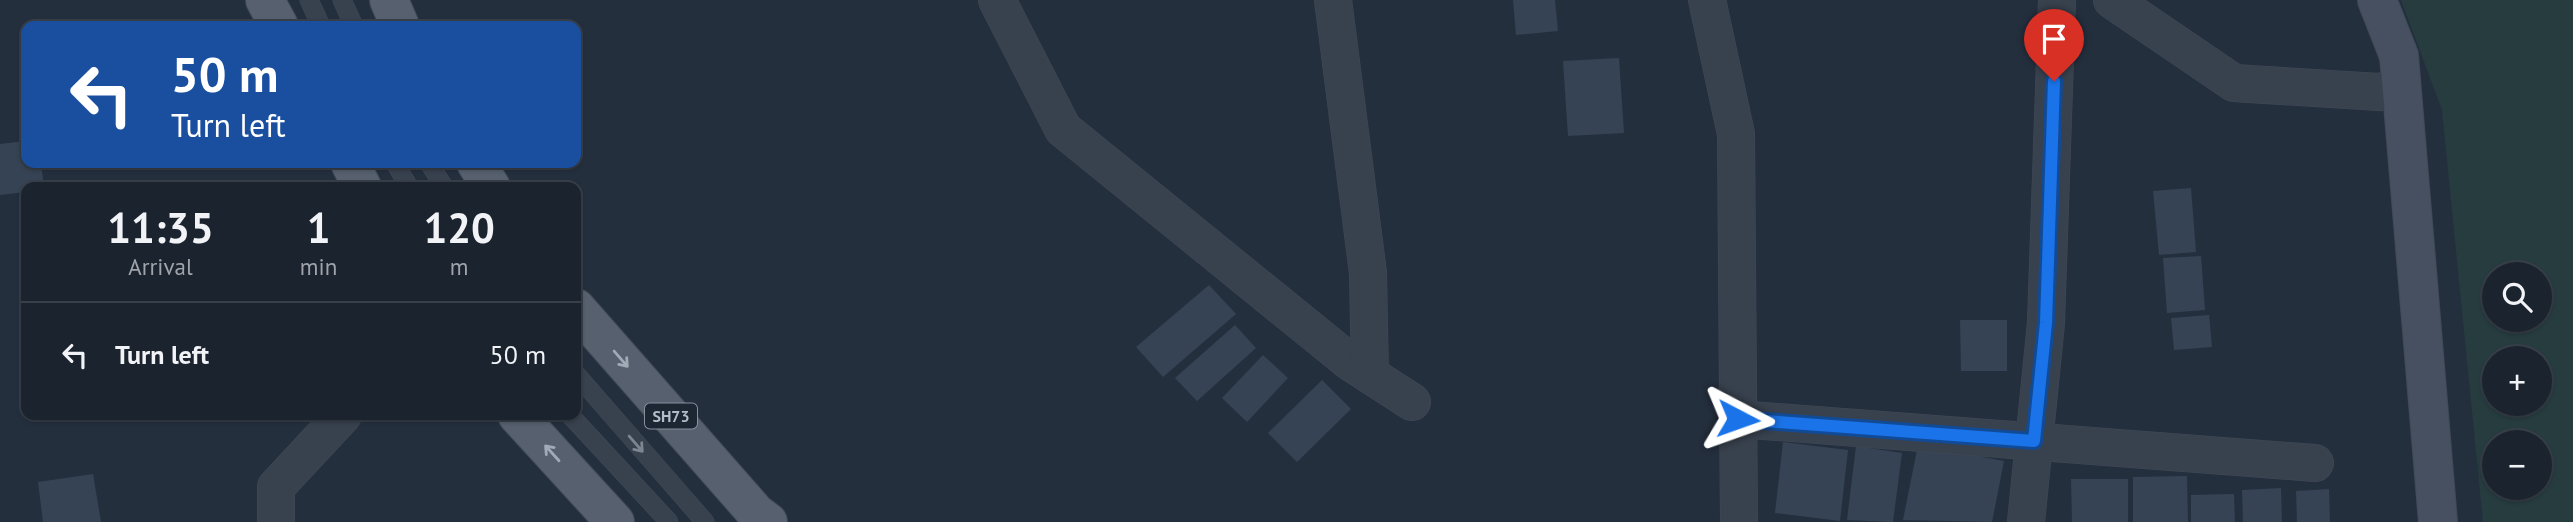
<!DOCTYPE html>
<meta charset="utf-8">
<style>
:root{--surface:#1b232e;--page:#242b36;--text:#f1f3f6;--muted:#a0a4aa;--line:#39404a}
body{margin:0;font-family:"PT Sans",sans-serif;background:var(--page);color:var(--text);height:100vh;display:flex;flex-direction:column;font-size:26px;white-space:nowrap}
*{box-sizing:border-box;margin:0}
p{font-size:23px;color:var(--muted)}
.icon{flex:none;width:38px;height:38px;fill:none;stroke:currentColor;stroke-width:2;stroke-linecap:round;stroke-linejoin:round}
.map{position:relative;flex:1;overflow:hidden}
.drawer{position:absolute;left:21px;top:182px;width:560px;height:238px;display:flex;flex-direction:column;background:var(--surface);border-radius:14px;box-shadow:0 2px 5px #0004,0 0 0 2px var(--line)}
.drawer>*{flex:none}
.hud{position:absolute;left:21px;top:21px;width:560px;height:147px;border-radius:14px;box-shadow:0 2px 5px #0004,0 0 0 2px var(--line);background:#1a4fa0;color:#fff;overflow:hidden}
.controls{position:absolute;left:2482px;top:262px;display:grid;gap:14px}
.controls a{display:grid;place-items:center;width:70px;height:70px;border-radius:50%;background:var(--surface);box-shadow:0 2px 5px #0004,0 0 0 2px var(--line);font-size:35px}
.pin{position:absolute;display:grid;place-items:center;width:60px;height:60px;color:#fff;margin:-72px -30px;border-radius:50% 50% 50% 0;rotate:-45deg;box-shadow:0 0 7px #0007}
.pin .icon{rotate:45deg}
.me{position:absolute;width:77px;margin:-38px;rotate:94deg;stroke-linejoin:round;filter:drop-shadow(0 0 5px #0008)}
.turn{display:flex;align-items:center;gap:24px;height:147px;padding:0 35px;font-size:32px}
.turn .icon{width:91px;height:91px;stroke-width:2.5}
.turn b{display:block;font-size:49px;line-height:60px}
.eta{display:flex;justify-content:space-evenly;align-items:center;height:119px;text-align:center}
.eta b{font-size:42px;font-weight:700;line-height:49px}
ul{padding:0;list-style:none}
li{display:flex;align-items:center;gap:21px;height:105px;padding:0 35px;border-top:2px solid var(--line)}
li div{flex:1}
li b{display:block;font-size:26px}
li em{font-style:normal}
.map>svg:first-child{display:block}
.green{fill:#263c3f;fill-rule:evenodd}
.building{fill:#364354}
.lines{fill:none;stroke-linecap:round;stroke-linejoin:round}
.lane-casing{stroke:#414a57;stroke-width:19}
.street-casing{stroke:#414a57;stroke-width:38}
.secondary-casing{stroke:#414a57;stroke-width:40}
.primary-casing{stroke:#414a57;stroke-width:40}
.lane{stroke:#38414e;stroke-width:18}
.street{stroke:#38414e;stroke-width:37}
.secondary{stroke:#465061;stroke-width:38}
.primary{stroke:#56606e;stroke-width:38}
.oneway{stroke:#a1aab7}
.oneway2{stroke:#7c8592}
.route-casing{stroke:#114b97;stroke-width:18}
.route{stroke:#1a73e8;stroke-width:12}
.labels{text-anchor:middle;stroke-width:7;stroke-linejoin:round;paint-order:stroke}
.shield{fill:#1d2633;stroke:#878f9c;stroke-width:2}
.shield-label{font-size:16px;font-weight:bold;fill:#b4bcc9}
</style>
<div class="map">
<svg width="2573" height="522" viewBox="0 0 2573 522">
<rect width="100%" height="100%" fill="#242f3e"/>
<path class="green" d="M2401 0H2573V522H2483L2442 110ZM2494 275H2539V320H2494ZM2494 359H2539V404H2494ZM2494 443H2539V488H2494Z"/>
<g class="building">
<polygon points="1513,0 1555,0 1558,31 1516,35"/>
<polygon points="1619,58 1624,133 1568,136 1563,61"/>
<polygon points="26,141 26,163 41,163 44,187 26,187 26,192 0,195 0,144"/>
<polygon points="2191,188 2196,252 2159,255 2153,191"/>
<polygon points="2201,256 2205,310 2167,313 2163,258"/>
<polygon points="1209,285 1236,314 1163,377 1136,347"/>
<polygon points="2209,315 2212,347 2174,350 2171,318"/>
<polygon points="1960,320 2007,320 2007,371 1961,371"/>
<polygon points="1235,325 1256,348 1197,401 1175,378"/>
<polygon points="1263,355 1288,378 1247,422 1222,398"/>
<polygon points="1322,380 1351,409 1297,462 1268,433"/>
<polygon points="1783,442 1848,450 1840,521 1775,513"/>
<polygon points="1918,445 2004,461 1992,522 1903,520"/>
<polygon points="1856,446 1902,453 1893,522 1847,520"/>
<polygon points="93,474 101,522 43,522 38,482"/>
<polygon points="2187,476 2188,522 2133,522 2133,477"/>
<polygon points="2071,479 2128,479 2128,522 2072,522"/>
<polygon points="2281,488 2282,522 2243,522 2242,490"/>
<polygon points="2329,489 2330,522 2297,522 2296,491"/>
<polygon points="2234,494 2235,522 2191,522 2191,495"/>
</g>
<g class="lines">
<g class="lane-casing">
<g id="lane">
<polyline points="309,0 321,26"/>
<polyline points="342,0 354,26"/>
<polyline points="395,163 409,187"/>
<polyline points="429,163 444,187"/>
<polyline points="576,374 705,522"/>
<polyline points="570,415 669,522"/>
</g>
</g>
<g class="street-casing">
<g id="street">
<polyline points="997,0 1063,129 1350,362 1412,402"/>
<polyline points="1333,0 1368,273 1370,375"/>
<polyline points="1707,0 1736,134 1739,522"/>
<polyline points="2112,0 2234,83 2379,92 2401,88"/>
<polyline points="1738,419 2315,463"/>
<polyline points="276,522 276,487 343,415"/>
<polyline points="2026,522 2046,323 2057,0"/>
</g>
</g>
<g class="secondary-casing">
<polyline id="secondary" points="2377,0 2399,56 2438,522"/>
</g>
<g class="primary-casing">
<g id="primary">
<polyline points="265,0 279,26"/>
<polyline points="389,0 400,26"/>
<polyline points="350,163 362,187"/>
<polyline points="476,163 491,187"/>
<polyline points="576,308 756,513 768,522"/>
<polyline points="517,415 615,522"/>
</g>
</g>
<use href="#lane" class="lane"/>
<use href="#street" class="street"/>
<use href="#secondary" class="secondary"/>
<use href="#primary" class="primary"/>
</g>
<defs><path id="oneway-shaft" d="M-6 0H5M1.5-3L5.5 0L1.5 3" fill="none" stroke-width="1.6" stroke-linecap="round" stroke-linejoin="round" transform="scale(1.75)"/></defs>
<g class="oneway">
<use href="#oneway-shaft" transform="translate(621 359) rotate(49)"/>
<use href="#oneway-shaft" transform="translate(552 453) rotate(-132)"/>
</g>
<use class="oneway2" href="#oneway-shaft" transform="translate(636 444) rotate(49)"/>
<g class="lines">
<g class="route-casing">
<polyline id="route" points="1738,419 2034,441 2046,323 2054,81"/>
</g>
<use href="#route" class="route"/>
</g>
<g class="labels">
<rect class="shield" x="645" y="403.5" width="52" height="25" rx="5"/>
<g class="shield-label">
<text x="671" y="422">SH73</text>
</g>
</g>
</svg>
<div class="controls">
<a><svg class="icon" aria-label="search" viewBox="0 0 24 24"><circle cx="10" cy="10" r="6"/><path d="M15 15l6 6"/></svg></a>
<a>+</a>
<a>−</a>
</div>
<div class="pin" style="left:2054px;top:81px;background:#d93025"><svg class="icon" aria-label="arrive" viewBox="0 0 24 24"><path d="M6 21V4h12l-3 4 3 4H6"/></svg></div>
<svg class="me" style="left:1738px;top:419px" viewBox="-20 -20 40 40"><path d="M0-17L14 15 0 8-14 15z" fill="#1a73e8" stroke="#fff" stroke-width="4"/></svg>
<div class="hud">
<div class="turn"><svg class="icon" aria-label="left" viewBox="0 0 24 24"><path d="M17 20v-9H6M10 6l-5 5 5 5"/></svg><div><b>50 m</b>Turn left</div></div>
</div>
<section class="drawer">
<div class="eta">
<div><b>11:35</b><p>Arrival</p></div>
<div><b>1</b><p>min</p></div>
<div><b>120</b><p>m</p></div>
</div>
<ul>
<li><svg class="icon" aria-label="left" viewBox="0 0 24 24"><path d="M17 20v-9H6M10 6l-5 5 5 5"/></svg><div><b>Turn left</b></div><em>50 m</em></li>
</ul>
</section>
</div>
